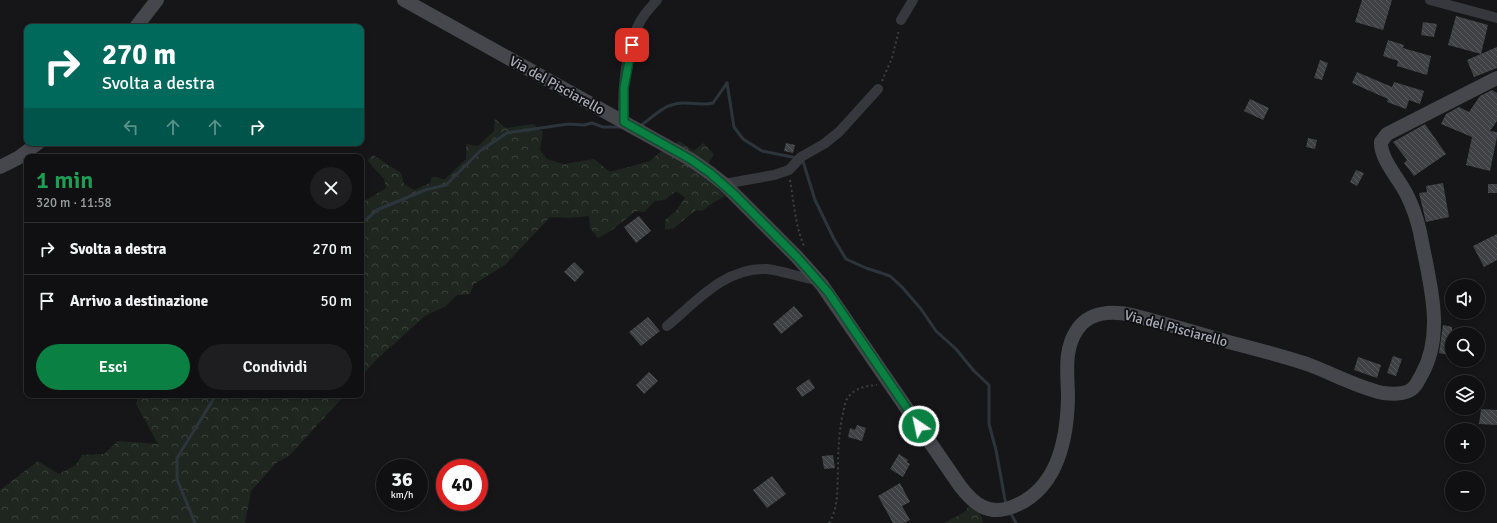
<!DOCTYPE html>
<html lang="it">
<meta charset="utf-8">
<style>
:root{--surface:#101012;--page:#1e1e20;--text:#f1f3f6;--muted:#9c9d9f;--line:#303032;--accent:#0b8043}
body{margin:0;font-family:Signika,sans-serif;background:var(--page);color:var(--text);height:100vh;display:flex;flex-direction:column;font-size:15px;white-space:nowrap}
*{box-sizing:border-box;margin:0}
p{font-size:13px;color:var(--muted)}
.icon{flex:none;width:22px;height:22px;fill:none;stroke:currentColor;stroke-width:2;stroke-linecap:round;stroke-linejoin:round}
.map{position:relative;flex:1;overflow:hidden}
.drawer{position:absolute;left:24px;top:154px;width:340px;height:244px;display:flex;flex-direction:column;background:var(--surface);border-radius:8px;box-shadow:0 2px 6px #0003,0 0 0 1px var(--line)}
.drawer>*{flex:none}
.top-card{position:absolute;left:24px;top:24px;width:340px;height:122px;border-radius:8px;box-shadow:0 2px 6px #0003,0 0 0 1px var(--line);background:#00695c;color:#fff;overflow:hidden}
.tools{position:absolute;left:1445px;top:279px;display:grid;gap:8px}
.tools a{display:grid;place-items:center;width:40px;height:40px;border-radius:50%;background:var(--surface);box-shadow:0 2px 6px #0003,0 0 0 1px var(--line);font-size:20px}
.speed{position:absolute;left:376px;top:459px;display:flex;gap:8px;font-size:20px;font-weight:700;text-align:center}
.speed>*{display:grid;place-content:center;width:52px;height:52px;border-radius:50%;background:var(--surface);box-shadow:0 2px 6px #0003,0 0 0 1px var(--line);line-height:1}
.speed small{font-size:10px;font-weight:400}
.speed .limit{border:6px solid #d22;background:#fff;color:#111}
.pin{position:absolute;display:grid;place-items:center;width:34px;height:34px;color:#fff;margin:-17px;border-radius:8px;box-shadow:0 2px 6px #0006}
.me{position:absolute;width:44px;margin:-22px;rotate:326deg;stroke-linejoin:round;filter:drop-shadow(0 0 3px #0008)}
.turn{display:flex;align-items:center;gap:14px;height:84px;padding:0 12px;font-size:18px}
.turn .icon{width:52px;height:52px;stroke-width:2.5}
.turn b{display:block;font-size:28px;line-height:34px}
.lanes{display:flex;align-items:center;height:38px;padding:0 12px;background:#0003;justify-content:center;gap:20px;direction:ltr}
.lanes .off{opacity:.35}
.round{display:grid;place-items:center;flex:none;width:42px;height:42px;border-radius:21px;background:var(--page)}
.headline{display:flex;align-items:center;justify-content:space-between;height:68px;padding:0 12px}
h1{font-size:24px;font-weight:600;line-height:30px;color:#1e9e55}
.button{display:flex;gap:8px;margin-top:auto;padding:8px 12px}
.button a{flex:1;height:46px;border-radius:24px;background:var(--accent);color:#fff;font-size:16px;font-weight:600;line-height:46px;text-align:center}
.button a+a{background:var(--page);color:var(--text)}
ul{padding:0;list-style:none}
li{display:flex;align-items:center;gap:12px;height:52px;padding:0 12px;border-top:1px solid var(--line)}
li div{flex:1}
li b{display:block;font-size:15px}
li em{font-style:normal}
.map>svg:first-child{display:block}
.forest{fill:url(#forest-crowns)}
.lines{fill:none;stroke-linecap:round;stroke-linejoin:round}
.stream{stroke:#2c353c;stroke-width:3}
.building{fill:url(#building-back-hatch)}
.path{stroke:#3d3f44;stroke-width:2;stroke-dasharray:2 3;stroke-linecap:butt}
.street{stroke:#37383d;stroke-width:10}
.secondary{stroke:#45474d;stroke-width:14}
.route-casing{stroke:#07532c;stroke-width:10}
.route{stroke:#0b8043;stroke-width:7}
.labels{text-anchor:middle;stroke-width:4;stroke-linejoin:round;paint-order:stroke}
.street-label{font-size:14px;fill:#a8adb8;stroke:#111113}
</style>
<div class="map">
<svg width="1497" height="523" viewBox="0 0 1497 523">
<defs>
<pattern id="forest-crowns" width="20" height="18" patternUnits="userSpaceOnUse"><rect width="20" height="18" fill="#1e261f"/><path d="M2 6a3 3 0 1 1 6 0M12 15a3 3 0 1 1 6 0" fill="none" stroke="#3c433d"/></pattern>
<pattern id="building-back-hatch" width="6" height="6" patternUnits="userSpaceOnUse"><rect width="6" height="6" fill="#404145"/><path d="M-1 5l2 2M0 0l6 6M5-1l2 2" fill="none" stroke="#595a5e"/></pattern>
</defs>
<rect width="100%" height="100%" fill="#161618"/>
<g class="forest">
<polygon points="495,119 506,128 533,124 543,132 540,150 547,159 564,164 594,159 610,172 650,161 660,152 679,141 694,151 703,143 714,154 709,163 714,183 725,196 713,203 702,211 696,210 674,228 665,230 665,220 675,212 685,198 676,191 665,200 655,201 644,212 636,211 612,230 598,238 590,228 589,216 568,218 550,217 505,265 474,284 470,294 457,295 446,306 425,316 376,360 361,377 361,203 386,188 384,179 367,160 373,155 401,173 404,184 414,190 430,183 432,177 438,177 444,180 466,159 466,144 478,146 494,131"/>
<polygon points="138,395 345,395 289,456 276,463 251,491 245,523 0,523 0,490 38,461 59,474 76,465 82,455 104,454 118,441 158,444 136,404"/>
<polygon points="972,501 982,518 983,523 944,523 965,512"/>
</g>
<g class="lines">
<g class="stream">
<polyline points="727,83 734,127 743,139 762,151 797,158"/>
<path d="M640 126C651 119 661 107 675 104 687 101 701 106 713 103L727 83"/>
<polyline points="802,158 815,200 834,239 846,259 866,268 890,276 902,287 921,309 936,331 956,349 974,371 989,385 989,424 996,450 1006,505"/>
<polyline points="361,224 377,210 425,190 446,185 480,151 507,133 568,124 584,125 592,123 603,127 621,127"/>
<polyline points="1010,512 1016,523"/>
<polyline points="195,523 177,479 177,458 216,395"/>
</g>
</g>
<g class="building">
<polygon points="1362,0 1392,0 1383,30 1355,22"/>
<polygon points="1456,16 1488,25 1481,54 1448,45"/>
<polygon points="1423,22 1437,24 1434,37 1421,35"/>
<polygon points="1388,40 1404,45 1403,48 1431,56 1427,75 1397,66 1398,61 1383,56"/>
<polygon points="1497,47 1497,68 1474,77 1467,60"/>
<polygon points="1320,60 1328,63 1322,80 1314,78"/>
<polygon points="1357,72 1392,87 1394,82 1424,91 1420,104 1409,100 1406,109 1387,102 1388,99 1352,83"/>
<polygon points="1492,90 1497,93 1497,121 1490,131 1497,132 1497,137 1490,171 1466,165 1472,137 1441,124 1446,114 1459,107 1469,112 1480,96"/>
<polygon points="1250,99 1269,108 1263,120 1244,111"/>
<polygon points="1425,124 1446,154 1414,176 1404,163 1407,160 1393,142"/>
<polygon points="1308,138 1317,140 1315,149 1306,147"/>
<polygon points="786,143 795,145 793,153 784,151"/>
<polygon points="1356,170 1364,173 1357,186 1350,182"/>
<polygon points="1443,183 1449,217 1426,222 1419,193 1427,192 1426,186"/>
<rect x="1488" y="184" width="9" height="9"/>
<polygon points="639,216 651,231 636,243 624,227"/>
<polygon points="1497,234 1497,260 1484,267 1473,246"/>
<polygon points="574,262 584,272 575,282 564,272"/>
<polygon points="794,306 803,316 781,334 773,324"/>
<polygon points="648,317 660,331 641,346 629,332"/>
<polygon points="1443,325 1452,327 1452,356 1439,353"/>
<polygon points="1393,356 1402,359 1396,376 1387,373"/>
<polygon points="1358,357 1381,365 1377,378 1354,370"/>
<polygon points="649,372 658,381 644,394 636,385"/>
<polygon points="809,379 815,388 802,397 796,388"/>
<polygon points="1481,409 1497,410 1497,425 1479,424"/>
<polygon points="857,425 866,428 862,441 848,437 850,428 855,430"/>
<polygon points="899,454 908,460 907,462 910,464 903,477 890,469"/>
<polygon points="833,455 835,468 824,469 822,456"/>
<polygon points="772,476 786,494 767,508 753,490"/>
<polygon points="900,483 910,502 902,506 910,520 904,523 893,523 878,496"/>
</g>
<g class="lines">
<g class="path">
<polyline points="882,81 892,58 899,30"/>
<path d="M790 180C794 202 795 225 804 246"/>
<path d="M829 523C839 507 837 488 838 469 838 451 839 434 842 417 844 411 844 404 847 399 854 388 865 386 877 385"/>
</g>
<g class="street">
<polyline points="1430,0 1497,18"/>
<polyline points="901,20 913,0"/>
<path d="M624 122C621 94 626 47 640 22 644 14 651 7 657 0"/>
<polyline points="724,184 774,175 789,170 801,157 824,144 839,132 878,89"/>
<path d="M667 326C696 302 725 267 767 269 784 271 801 278 818 280"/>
</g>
<g class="secondary">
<path d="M404 0 690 159 710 173 724 184 797 257 822 285 960 486C974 504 988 516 1012 507 1057 490 1067 442 1068 398 1068 376 1063 350 1077 330 1089 311 1113 311 1132 315 1163 323 1194 332 1225 341 1252 348 1280 355 1307 364 1332 373 1356 387 1383 393 1392 394 1404 395 1412 389 1417 385 1419 379 1422 374 1446 331 1428 277 1420 232 1417 219 1413 207 1407 195 1400 180 1380 159 1381 142L1387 134 1497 78"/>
<polyline points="136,27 157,0"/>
<polyline points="0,167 18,158 38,143"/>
</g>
</g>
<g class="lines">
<g class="route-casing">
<polyline id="route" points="632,45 624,88 624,122 690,159 710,173 734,194 797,257 828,292 919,426"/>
</g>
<use href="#route" class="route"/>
</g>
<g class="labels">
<g class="street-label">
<text transform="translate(557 85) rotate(29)" y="5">Via del Pisciarello</text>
<text transform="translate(1176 328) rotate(15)" y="5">Via del Pisciarello</text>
</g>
</g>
</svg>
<div class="tools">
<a><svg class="icon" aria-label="sound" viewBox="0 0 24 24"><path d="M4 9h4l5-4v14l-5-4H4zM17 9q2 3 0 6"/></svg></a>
<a><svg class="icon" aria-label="search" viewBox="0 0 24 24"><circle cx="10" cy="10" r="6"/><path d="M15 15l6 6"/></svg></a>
<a><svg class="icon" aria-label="layers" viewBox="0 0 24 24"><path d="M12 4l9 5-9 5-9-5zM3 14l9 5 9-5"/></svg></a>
<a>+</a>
<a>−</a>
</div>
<div class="speed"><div>36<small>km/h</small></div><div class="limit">40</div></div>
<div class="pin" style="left:632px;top:45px;background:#d93025"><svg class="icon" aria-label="arrive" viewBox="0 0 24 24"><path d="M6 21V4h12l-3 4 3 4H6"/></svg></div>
<svg class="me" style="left:919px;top:426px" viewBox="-20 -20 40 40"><circle r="17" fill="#0b8043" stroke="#fff" stroke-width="3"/><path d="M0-11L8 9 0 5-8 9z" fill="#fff"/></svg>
<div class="top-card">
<div class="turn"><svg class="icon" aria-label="right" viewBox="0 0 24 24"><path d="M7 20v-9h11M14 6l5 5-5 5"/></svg><div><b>270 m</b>Svolta a destra</div></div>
<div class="lanes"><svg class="icon off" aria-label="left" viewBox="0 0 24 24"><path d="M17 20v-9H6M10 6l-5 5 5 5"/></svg><svg class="icon off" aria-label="ahead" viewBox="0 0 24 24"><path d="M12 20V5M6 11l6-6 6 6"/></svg><svg class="icon off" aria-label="ahead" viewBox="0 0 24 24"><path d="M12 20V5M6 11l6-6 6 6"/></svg><svg class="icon" aria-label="right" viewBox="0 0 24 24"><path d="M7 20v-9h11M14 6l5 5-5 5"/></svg></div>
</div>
<section class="drawer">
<div class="headline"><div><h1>1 min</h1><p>320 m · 11:58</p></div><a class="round"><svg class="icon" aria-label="close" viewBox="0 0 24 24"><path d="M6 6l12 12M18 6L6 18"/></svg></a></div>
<ul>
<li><svg class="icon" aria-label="right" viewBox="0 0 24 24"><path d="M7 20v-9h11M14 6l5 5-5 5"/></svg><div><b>Svolta a destra</b></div><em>270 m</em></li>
<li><svg class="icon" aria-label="arrive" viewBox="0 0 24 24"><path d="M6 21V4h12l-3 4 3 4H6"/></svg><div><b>Arrivo a destinazione</b></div><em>50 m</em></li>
</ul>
<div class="button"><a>Esci</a><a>Condividi</a></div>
</section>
</div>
